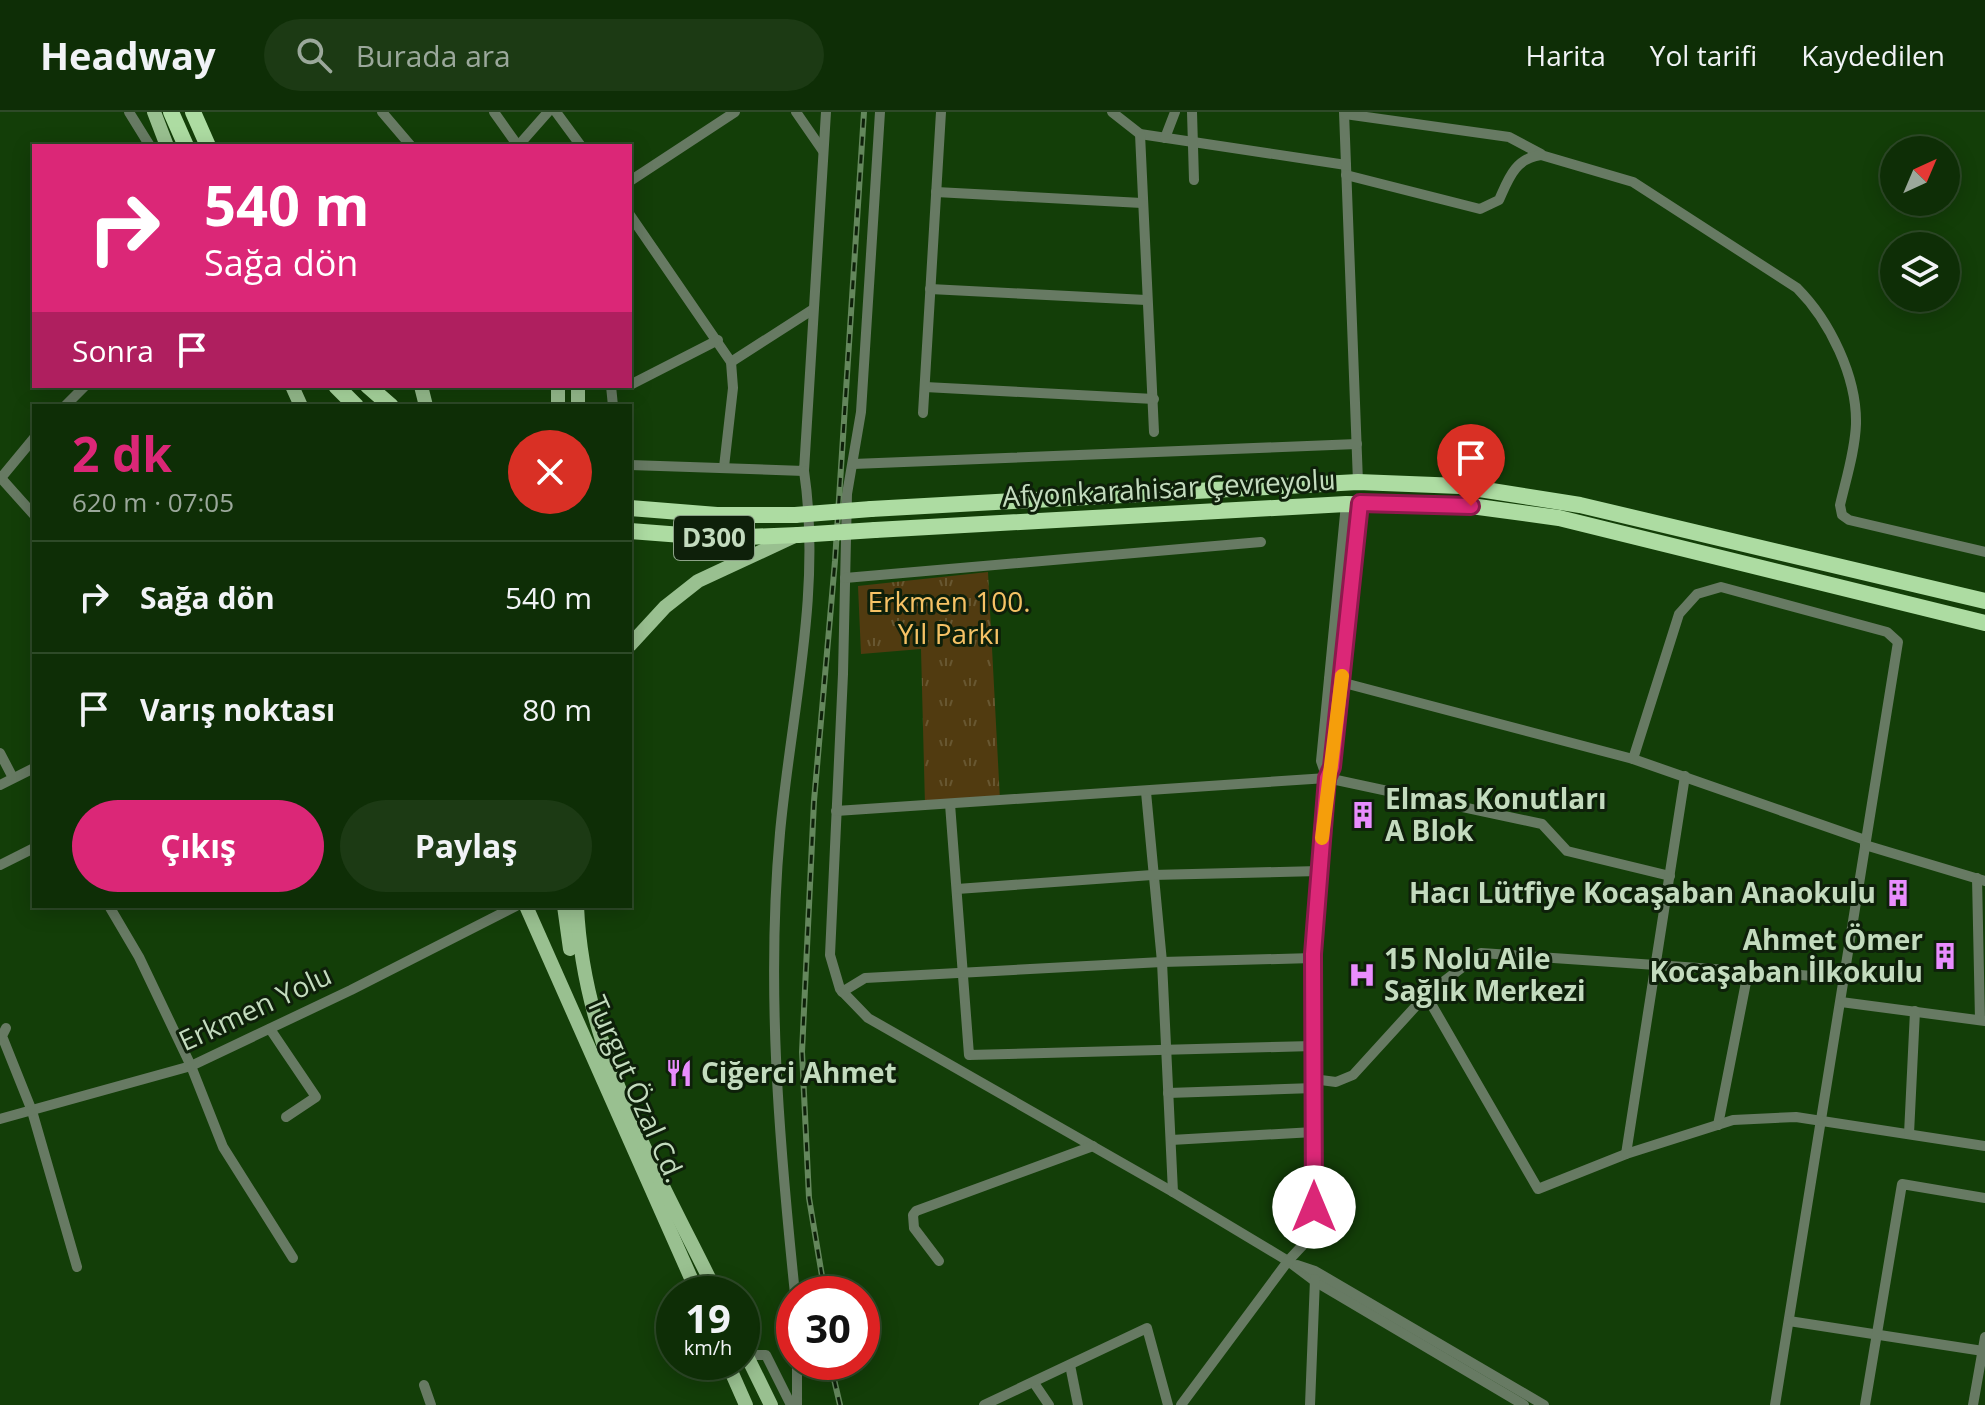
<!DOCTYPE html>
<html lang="tr">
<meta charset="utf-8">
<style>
:root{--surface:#0e2e06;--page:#1c3a14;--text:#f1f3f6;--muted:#9ba89b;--line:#2e4a28;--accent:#db2777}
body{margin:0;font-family:"Open Sans",sans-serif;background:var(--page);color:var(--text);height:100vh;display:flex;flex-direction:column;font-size:30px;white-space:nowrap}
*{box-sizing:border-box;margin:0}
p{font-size:26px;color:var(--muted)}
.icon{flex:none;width:44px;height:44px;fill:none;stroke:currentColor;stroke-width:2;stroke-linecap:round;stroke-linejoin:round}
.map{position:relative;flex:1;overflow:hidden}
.side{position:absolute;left:32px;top:292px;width:600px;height:504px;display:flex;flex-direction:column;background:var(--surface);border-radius:0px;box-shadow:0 4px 20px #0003,0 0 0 2px var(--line)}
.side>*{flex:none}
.top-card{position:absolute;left:32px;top:32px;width:600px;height:244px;border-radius:0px;box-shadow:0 4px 20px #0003,0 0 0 2px var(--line);background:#db2777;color:#fff;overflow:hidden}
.needle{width:52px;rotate:44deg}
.buttons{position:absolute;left:1880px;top:24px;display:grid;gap:16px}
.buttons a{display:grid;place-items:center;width:80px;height:80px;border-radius:50%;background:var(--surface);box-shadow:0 4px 20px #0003,0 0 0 2px var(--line);font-size:40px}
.speed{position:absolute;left:656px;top:1164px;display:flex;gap:16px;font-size:40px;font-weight:700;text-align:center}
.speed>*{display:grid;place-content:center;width:104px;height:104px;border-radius:50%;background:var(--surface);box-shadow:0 4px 20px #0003,0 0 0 2px var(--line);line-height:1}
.speed small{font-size:20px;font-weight:400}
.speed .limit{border:12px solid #d22;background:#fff;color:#111}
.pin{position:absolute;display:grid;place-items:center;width:68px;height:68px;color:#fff;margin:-82px -34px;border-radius:50% 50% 50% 0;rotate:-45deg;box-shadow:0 0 8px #0007}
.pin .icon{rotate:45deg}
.me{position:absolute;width:88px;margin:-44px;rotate:0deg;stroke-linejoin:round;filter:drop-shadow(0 0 6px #0008)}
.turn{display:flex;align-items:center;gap:28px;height:168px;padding:0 40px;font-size:36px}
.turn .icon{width:104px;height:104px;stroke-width:2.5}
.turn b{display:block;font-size:56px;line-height:68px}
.then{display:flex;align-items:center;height:76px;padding:0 40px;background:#0003;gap:16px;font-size:30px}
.round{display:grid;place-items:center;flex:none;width:84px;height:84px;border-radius:42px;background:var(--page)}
.headline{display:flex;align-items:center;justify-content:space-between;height:136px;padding:0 40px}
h1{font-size:48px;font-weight:700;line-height:60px;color:var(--accent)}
.button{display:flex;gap:16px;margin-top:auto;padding:16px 40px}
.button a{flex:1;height:92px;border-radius:48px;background:var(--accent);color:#fff;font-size:32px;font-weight:700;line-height:92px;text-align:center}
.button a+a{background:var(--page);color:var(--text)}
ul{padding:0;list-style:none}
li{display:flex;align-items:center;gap:24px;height:112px;padding:0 40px;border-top:2px solid var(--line)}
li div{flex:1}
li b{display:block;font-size:30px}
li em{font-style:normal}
header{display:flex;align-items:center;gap:48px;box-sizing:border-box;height:112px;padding:0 40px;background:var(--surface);border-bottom:2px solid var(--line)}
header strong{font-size:38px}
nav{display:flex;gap:44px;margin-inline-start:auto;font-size:28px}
.search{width:560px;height:72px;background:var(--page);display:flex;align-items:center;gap:20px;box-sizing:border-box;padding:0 28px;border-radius:44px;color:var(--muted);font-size:30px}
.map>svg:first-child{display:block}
.park{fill:url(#park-tufts)}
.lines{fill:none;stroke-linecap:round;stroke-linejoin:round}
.minor{stroke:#677a63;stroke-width:10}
.major{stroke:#99c090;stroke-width:14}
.highway{stroke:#addca2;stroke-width:16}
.rail-casing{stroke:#64875c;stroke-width:6}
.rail{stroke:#0e200a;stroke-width:3;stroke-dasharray:9;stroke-linecap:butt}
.highway-bridge{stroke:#addca2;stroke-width:16}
.route-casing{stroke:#8e194d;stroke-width:20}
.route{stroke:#db2777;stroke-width:14}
.slow{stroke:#f59e0b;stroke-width:14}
.labels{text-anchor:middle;stroke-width:6;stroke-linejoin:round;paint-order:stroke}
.shield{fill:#0e200a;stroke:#8da388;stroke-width:2}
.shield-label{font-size:26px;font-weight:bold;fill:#c3dbbe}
.street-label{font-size:28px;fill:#c3dbbe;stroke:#0e200a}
.park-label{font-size:28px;fill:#f6c265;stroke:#0e200a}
.poi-label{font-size:28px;font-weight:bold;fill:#c3dbbe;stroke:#0e200a;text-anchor:start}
</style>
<header>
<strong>Headway</strong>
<div class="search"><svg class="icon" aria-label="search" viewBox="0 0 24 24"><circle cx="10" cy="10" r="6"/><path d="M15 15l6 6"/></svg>Burada ara</div>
<nav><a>Harita</a><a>Yol tarifi</a><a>Kaydedilen</a></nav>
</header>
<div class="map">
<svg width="1985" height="1293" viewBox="0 0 1985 1293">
<defs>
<pattern id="park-tufts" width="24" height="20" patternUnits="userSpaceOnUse" patternTransform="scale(2)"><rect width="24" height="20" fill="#513b10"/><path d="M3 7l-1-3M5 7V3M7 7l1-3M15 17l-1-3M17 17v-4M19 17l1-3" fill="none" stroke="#685731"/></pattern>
</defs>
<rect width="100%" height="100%" fill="#133e08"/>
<polygon class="park" points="988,460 1000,688 925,693 921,537 861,542 858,474"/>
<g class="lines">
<g class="minor">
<polyline points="129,0 150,34"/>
<polyline points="382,0 411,34"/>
<polyline points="494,0 518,34"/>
<polyline points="556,0 581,34"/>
<polyline points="796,0 823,39"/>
<polyline points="880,0 861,300 847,382 843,562 830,843 840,877 868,906 1173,1080"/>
<polyline points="1112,0 1140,22 1346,53"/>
<polyline points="1192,0 1194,68"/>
<polyline points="1344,0 1358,370"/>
<polyline points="1345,2 1509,25 1541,42"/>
<polyline points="1140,22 1154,320"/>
<polyline points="1165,26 1175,0"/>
<polyline points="518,34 548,0"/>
<path d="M1346 63 1480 97 1499 88C1508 68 1515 46 1541 43L1633 70 1797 176C1830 209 1857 265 1856 312 1855 339 1846 367 1840 393L1842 403 1849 408 1985 440"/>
<polyline points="630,69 735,0"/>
<polyline points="936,80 1142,91"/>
<polyline points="630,103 731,250 733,276 724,355"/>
<polyline points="930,177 1146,188"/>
<polyline points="731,250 812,198"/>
<polyline points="630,273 718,228"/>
<polyline points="611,274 613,294"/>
<polyline points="925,275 1154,287"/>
<polyline points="65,294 85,274"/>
<polyline points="923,301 941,0"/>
<polyline points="853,352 1357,332"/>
<polyline points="630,353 804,359 826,0"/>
<polyline points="1,366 34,403"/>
<polyline points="0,367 34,326"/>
<polyline points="845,466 1261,430"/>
<polyline points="1329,567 1633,647 1865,728"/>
<polyline points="0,641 12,664"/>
<polyline points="1633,647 1679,502 1697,482 1721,475 1887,520 1898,530 1775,1293"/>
<polyline points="1327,666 1321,649 1346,392"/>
<polyline points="0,673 34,656"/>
<polyline points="1146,680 1162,850 1173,1080 1288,1149 1316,1170 1524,1293"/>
<polyline points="950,692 969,943 1313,934"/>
<polyline points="836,699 1327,666 1542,712 1567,739 1670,764"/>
<polyline points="1865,733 1985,769"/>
<polyline points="0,753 34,736"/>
<polyline points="1977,766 1980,908"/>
<polyline points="957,777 1152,763 1319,759"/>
<polyline points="109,794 139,845 191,954 223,1035 293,1146"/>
<polyline points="842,880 865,866 1162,850 1313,846"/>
<polyline points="1426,883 1538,1077 1626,1042 1733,1008 1796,1005 1985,1034"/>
<polyline points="1841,890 1985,909"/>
<polyline points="6,916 2,924 32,999 77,1155"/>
<polyline points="270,917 316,985 286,1005"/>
<polyline points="1313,967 1336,970 1353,963 1426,883 1481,841 1844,866"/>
<polyline points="1168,981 1314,976"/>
<polyline points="0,1007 191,954 351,878 516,794"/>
<polyline points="1718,1013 1748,860"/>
<polyline points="1909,1022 1915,899"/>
<polyline points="1171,1028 1314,1020"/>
<polyline points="1626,1042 1685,664"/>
<polyline points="939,1149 914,1116 913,1103 916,1099 1093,1034"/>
<polyline points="1297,1153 1315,1159 1544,1293"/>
<path d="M795 1182C779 1028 766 875 780 721 791 601 822 480 804 359"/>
<polyline points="1789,1209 1983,1239"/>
<polyline points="744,1243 766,1243 791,1293"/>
<polyline points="797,1250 797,1293"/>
<polyline points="1070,1253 1078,1293"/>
<polyline points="1034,1271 1049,1293"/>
<polyline points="424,1273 431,1293"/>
<polyline points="984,1293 1147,1216 1168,1293"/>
<polyline points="1181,1293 1288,1149 1315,1120 1313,842 1327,666 1332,655 1360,391"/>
<polyline points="1310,1293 1315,1167"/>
<polyline points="1865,1293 1902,1072 1985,1086"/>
<polyline points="1973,1293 1985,1225"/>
</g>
<g class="major">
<polyline points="154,0 167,34"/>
<polyline points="292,274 301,294"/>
<polyline points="421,274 426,294"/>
<polyline points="558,274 558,294"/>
<polyline points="578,274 578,294"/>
<polyline points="630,533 665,495 698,469 797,423"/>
<polyline points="526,794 698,1182"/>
<polyline points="564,794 570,837"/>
<path d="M577 794C583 935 656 1058 717 1182"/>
<polyline points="742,1234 771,1293"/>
<polyline points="727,1250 746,1293"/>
</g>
<g class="highway">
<polyline points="171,0 186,34"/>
<polyline points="193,0 208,34"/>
<polyline points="336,274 356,294"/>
<polyline points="368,274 391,294"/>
<polyline points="630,396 717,403 795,403"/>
<polyline points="871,397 1358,370 1460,374 1580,393 1985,489"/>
<polyline points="875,418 1346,392 1471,394 1559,406 1985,511"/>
<polyline points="630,419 721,426 798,423"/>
</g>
<g class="rail-casing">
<g id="rail">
<polyline points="825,1182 809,1086 802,940 814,689 835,449 864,0"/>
<polyline points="830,1250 840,1293"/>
</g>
</g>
<use href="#rail" class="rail"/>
<g class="highway-bridge">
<polyline points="795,403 871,397"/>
<polyline points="798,423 875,418"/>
</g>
</g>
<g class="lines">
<g class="route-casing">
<polyline id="route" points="1314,1095 1313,842 1327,666 1332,655 1360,391 1471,394"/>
</g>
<use href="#route" class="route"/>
<polyline class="slow" points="1322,726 1342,564"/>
</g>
<defs>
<g id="building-bare" transform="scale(2.16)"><path d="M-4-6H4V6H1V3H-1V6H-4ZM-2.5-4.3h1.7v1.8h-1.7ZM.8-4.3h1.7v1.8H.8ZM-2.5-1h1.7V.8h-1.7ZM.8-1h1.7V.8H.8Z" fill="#e98dfe" stroke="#0e200a" stroke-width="2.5" paint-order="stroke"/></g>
<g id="hospital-bare" transform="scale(2.16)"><path d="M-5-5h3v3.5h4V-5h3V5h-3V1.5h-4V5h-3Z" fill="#e98dfe" stroke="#0e200a" stroke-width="2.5" paint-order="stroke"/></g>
<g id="restaurant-bare" transform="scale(2.16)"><path d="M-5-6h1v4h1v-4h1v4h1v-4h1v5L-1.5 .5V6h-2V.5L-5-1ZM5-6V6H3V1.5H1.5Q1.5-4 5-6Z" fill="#e98dfe" stroke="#0e200a" stroke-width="2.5" paint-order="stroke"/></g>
</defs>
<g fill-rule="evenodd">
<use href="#building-bare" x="1363" y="703"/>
<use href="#building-bare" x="1898" y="781"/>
<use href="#building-bare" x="1945" y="844"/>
<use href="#hospital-bare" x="1362" y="863"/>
<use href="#restaurant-bare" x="679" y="961"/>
</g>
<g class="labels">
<rect class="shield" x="674" y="404" width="80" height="44" rx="6"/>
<g class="shield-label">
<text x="714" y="435">D300</text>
</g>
<g class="street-label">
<text transform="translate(1169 376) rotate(-3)" y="10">Afyonkarahisar Çevreyolu</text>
<text transform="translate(255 896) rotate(-25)" y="10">Erkmen Yolu</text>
<text transform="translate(636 977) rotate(66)" y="10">Turgut Özal Cd.</text>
</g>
<g class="park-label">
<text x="949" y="500">Erkmen 100.<tspan x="949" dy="32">Yıl Parkı</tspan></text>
</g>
<g class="poi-label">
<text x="1385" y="697">Elmas Konutları<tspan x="1385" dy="32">A Blok</tspan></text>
<text x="1876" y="791" text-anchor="end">Hacı Lütfiye Kocaşaban Anaokulu</text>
<text x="1923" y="838" text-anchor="end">Ahmet Ömer<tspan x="1923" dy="32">Kocaşaban İlkokulu</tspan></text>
<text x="1384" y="857">15 Nolu Aile<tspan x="1384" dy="32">Sağlık Merkezi</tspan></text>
<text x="701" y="971">Ciğerci Ahmet</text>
</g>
</g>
</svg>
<div class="buttons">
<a><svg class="needle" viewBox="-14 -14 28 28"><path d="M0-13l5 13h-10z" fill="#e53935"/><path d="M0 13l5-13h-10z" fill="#9ba89b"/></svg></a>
<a><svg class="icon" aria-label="layers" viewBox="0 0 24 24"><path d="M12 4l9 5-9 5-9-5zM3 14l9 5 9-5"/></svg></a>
</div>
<div class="speed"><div>19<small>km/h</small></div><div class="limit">30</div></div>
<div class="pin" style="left:1471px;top:394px;background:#d93025"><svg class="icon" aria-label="arrive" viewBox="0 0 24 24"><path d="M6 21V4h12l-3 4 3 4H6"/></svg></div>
<svg class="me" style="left:1314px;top:1095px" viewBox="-20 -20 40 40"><circle r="19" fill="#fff"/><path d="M0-13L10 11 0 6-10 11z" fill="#db2777"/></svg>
<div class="top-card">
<div class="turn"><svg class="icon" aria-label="right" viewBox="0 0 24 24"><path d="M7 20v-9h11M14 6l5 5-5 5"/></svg><div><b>540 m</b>Sağa dön</div></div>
<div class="then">Sonra<svg class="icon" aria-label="arrive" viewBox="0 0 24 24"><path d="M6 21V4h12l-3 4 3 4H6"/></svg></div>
</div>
<section class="side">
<div class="headline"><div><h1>2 dk</h1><p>620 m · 07:05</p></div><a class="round" style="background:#d93025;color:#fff"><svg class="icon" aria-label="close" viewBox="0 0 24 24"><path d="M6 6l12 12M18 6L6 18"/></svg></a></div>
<ul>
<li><svg class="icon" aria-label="right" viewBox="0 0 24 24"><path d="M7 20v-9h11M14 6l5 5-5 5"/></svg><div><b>Sağa dön</b></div><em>540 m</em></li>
<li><svg class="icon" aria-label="arrive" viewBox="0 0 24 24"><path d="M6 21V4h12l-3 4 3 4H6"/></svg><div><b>Varış noktası</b></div><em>80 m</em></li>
</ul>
<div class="button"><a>Çıkış</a><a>Paylaş</a></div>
</section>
</div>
